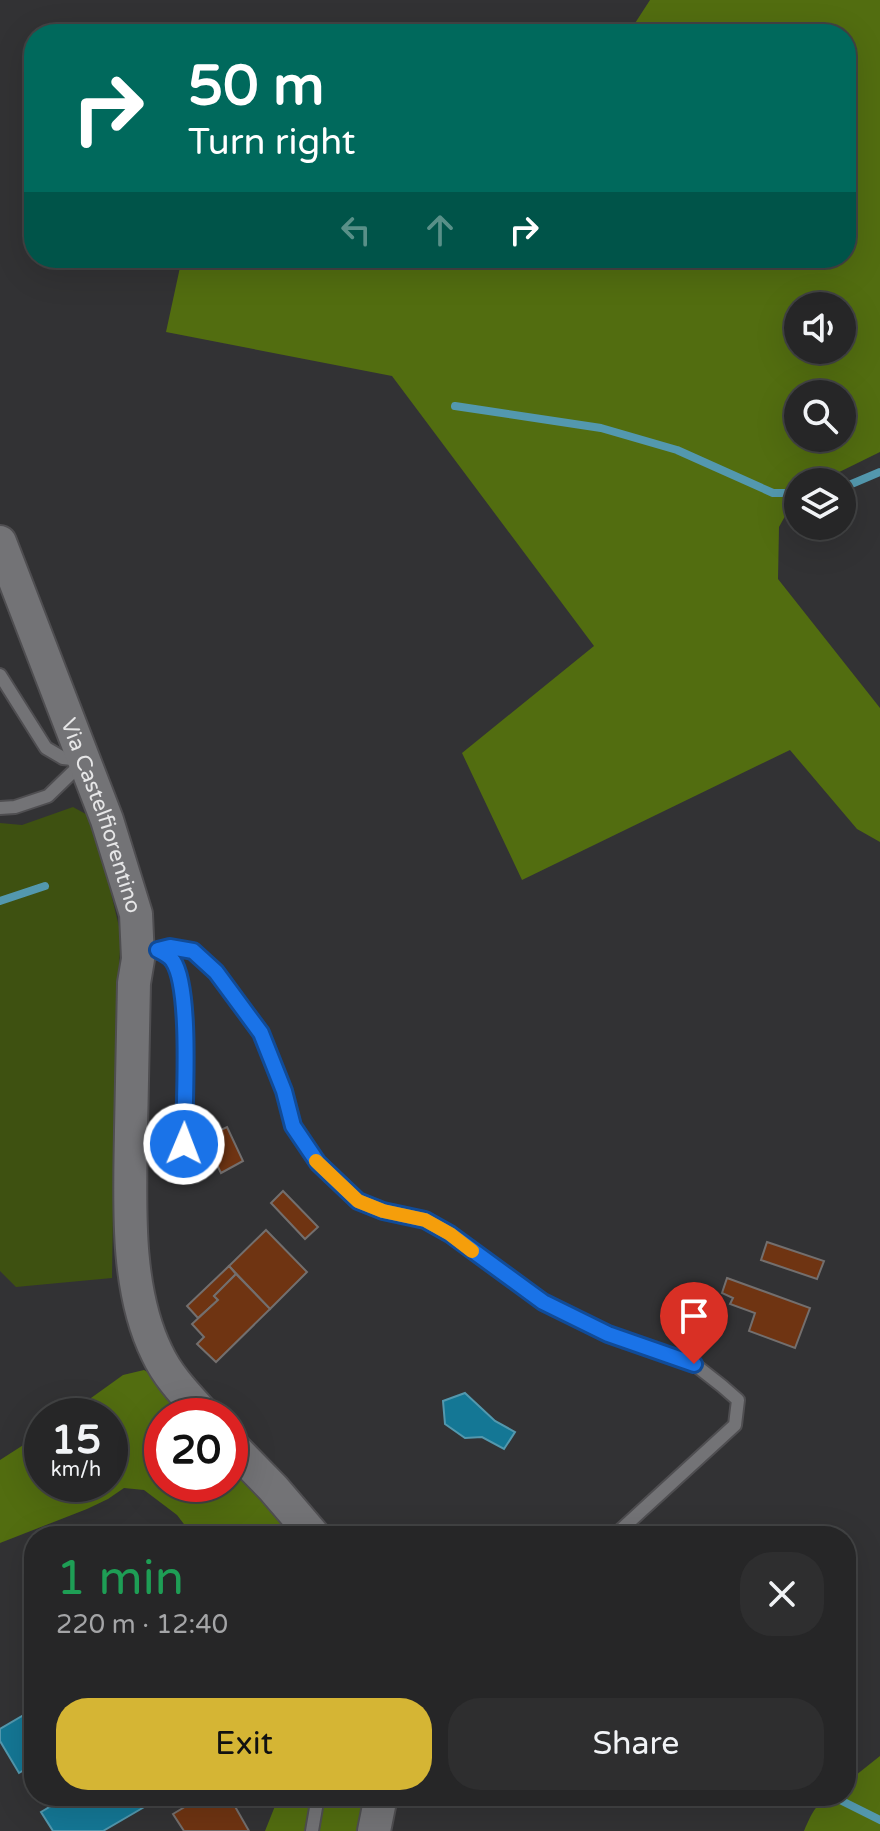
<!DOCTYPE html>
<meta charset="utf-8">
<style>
:root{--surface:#262627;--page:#2e2e2f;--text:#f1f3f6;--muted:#a4a5a7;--line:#424344;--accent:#d5b534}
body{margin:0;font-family:"Varela Round",sans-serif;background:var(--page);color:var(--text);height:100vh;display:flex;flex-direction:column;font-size:30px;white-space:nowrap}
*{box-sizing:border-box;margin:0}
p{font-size:26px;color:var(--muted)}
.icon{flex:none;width:44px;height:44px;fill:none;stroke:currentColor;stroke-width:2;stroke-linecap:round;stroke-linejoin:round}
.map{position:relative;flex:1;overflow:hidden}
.panel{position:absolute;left:24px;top:1526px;width:832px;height:280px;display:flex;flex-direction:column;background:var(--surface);border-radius:32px;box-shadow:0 8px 32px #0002,0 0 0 2px var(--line)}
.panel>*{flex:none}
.banner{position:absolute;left:24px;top:24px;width:832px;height:244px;border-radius:32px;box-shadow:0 8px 32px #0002,0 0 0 2px var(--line);background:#00695c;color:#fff;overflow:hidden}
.tools{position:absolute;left:784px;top:292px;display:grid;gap:16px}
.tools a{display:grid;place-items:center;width:72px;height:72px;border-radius:50%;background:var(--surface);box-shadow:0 8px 32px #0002,0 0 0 2px var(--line);font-size:40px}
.speed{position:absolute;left:24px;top:1398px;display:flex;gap:16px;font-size:40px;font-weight:700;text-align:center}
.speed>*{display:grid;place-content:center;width:104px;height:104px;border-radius:50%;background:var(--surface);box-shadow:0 8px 32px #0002,0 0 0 2px var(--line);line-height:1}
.speed small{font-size:20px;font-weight:400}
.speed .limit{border:12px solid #d22;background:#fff;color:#111}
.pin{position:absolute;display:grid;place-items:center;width:68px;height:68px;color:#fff;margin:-82px -34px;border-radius:50% 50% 50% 0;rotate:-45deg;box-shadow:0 0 8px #0007}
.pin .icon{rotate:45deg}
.me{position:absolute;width:88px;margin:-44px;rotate:1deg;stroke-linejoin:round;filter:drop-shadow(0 0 6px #0008)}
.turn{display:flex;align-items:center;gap:28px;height:168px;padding:0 32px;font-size:36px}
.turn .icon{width:104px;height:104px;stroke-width:2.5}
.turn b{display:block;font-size:56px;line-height:68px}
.lanes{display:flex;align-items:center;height:76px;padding:0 32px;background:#0003;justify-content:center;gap:40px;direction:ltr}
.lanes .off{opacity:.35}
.round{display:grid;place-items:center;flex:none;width:84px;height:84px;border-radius:32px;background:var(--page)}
.headline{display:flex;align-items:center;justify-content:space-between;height:136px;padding:0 32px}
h1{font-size:48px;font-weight:600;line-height:60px;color:#1e9e55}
.action{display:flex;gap:16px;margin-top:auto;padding:16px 32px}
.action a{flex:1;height:92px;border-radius:32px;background:var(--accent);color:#111;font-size:32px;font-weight:600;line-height:92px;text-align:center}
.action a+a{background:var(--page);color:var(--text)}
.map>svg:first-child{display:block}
.green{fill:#3e5111}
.forest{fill:#526d10;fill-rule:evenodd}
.water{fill:#147795;stroke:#5398ae;stroke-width:2}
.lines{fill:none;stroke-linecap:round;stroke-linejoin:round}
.stream{stroke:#5398ae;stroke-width:8}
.building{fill:#6f3412;stroke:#736f6e;stroke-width:2}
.service-casing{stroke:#4f4e51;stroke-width:16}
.tertiary-casing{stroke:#4f4e51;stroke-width:36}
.service{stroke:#737376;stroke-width:12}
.tertiary{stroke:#737376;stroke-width:32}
.route-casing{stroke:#114b97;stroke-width:20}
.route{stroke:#1a73e8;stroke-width:14}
.slow{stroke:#f59e0b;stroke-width:14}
.labels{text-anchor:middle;stroke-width:8;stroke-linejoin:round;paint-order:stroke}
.street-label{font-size:22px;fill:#e6e6e7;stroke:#323234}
</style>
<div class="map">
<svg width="880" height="1831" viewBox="0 0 880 1831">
<rect width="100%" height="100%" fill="#323234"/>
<polygon class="green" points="73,807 93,818 121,935 116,1009 112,1278 16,1287 0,1271 0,823 22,825"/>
<g class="forest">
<path d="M650 0H880V452L819 482H798V493L779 527 778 579 880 708V842L857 829 790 750 522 880 462 753 594 646 392 376 166 332 182 258H846V34H628ZM798 306H842V350H798ZM798 394H842V438H798Z"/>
<polygon points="144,1370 155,1376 193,1416 162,1416 162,1484 230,1484 230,1457 300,1536 193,1536 177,1515 144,1490 124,1488 108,1499 87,1509 0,1543 0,1460 42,1433 42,1484 110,1484 110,1416 66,1416 123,1375"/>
<path d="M880 1756V1831H804C814 1808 819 1796 846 1796V1783Z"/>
<polygon points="285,1796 368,1796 362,1831 265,1831 277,1801"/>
</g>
<g class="water">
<polygon points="465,1393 495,1421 515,1432 504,1449 482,1437 465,1438 445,1424 443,1401"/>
<polygon points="34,1709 34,1764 19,1773 0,1741 0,1729"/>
<polygon points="68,1796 140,1796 146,1806 103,1831 53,1831 41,1812"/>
</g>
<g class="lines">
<g class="stream">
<polyline points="455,406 601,428 677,450 773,493 798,493"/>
<polyline points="842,488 880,472"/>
<polyline points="0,901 45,886"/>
<polyline points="834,1797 880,1820"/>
</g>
</g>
<g class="building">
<polygon points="227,1127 243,1161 221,1173 204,1138"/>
<polygon points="283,1191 318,1227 305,1239 271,1203"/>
<polygon points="266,1230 307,1272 270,1309 229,1266"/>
<polygon points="767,1242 824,1261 817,1279 761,1260"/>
<polygon points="229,1266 236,1274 214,1296 218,1300 198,1318 187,1306"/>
<polygon points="236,1274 270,1309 216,1362 197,1344 204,1337 192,1324 218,1300 214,1296"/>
<polygon points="727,1278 810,1308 795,1348 749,1331 755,1313 730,1304 733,1298 722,1293"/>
<polygon points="203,1796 229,1796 249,1831 184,1831 173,1814"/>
</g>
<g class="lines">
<g class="service-casing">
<g id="service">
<polyline points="0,675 46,748 63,758 81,760"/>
<polyline points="0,808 15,807 48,796 82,763"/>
<path d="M158 950C164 953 170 956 173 961 193 989 184 1105 184 1144"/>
<polyline points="141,958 170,947 193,951 216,972 261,1033 284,1091 293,1126 318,1163 358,1201 383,1211 425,1220 450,1234 543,1302 608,1334 694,1364 722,1386 738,1400 735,1425 614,1536"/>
<polyline points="312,1831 318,1796"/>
</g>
</g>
<g class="tertiary-casing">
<g id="tertiary">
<path id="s1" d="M0 542 107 820 136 914 138 959 134 983C133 1032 132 1081 131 1130 130 1201 125 1288 157 1353 168 1377 187 1396 205 1416"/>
<polyline points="230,1444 273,1488 314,1536"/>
<polyline points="374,1831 381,1796"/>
</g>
</g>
<use href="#service" class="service"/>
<use href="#tertiary" class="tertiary"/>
</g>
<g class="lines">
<g class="route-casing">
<path id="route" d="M184 1144C184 1106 192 989 173 961 170 956 164 953 158 950L170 947 193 951 216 972 261 1033 284 1091 293 1126 318 1163 358 1201 383 1211 425 1220 450 1234 543 1302 608 1334 694 1364"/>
</g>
<use href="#route" class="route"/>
<polyline class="slow" points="316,1161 358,1201 383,1211 425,1220 450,1234 472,1251"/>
</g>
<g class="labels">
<g class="street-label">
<text dy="8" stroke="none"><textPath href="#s1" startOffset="292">Via Castelfiorentino</textPath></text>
</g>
</g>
</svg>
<div class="tools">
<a><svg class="icon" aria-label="sound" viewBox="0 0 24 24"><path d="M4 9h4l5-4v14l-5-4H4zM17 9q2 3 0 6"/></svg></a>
<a><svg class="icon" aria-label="search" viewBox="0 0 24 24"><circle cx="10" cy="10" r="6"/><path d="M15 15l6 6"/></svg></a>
<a><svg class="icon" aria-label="layers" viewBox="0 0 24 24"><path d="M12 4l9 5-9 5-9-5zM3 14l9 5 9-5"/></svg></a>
</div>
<div class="speed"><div>15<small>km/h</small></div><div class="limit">20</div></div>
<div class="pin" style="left:694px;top:1364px;background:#d93025"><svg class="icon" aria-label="arrive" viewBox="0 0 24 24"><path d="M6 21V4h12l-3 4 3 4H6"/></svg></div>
<svg class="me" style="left:184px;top:1144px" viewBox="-20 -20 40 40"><circle r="17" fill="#1a73e8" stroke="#fff" stroke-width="3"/><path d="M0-11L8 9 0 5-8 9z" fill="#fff"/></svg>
<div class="banner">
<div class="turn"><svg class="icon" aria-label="right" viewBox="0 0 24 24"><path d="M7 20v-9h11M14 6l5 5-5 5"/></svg><div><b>50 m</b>Turn right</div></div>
<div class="lanes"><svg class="icon off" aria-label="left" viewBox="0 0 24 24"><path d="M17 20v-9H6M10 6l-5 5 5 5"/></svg><svg class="icon off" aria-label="ahead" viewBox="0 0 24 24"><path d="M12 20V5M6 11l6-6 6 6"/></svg><svg class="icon" aria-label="right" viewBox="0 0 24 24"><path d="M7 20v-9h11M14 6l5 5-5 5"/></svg></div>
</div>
<section class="panel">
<div class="headline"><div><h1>1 min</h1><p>220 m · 12:40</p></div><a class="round"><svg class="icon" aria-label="close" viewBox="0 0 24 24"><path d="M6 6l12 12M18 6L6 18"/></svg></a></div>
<div class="action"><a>Exit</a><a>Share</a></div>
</section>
</div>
